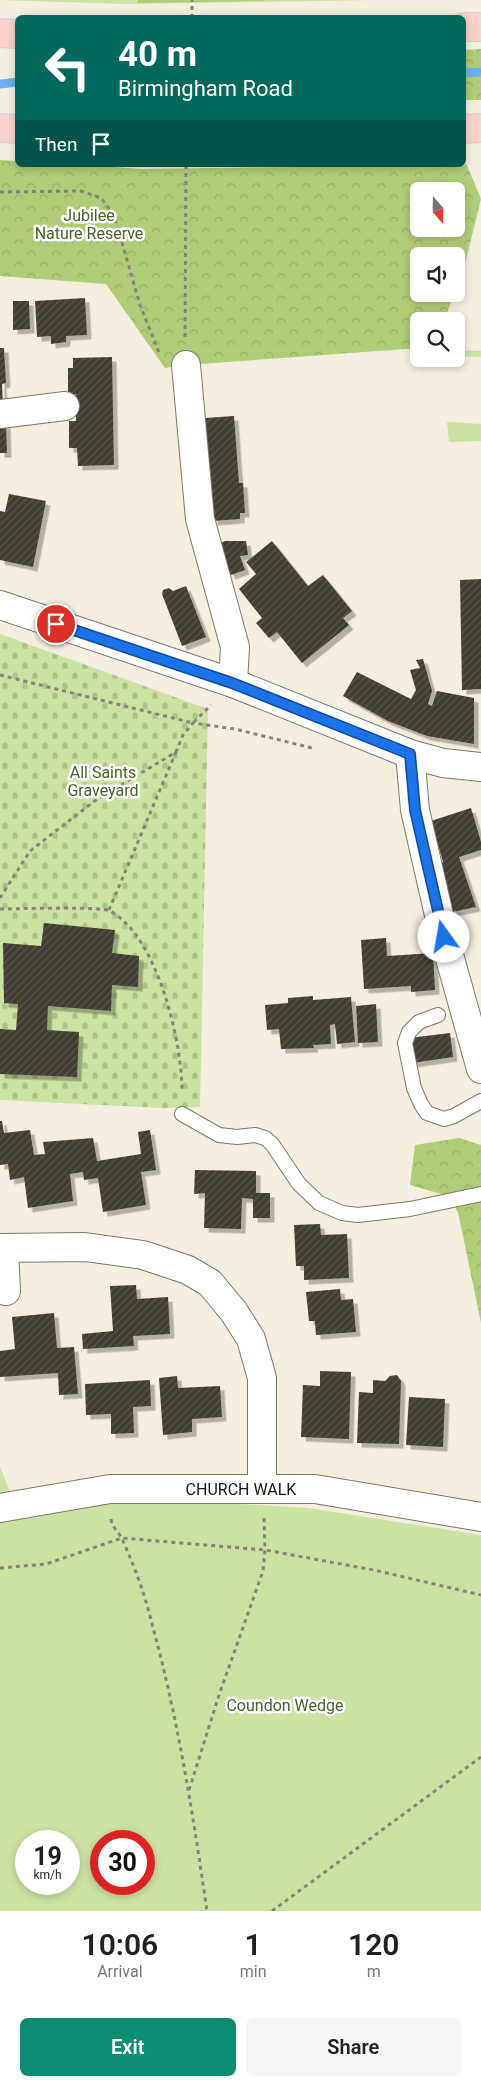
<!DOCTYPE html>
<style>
:root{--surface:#fff;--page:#f6f6f6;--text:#202124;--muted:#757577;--accent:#0c8d72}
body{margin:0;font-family:Roboto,sans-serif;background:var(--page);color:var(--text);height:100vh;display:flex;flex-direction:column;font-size:19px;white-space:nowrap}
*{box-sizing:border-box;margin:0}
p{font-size:16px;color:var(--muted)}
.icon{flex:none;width:28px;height:28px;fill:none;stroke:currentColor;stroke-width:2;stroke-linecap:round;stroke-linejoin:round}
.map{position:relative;height:1911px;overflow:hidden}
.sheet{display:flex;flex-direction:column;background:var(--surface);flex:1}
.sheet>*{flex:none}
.banner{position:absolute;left:15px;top:15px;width:451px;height:152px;border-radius:8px;box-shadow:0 2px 8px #0003;background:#00695c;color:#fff;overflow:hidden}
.needle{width:32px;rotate:160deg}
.fabs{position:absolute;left:410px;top:182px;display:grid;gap:10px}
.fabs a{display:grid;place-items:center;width:55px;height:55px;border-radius:8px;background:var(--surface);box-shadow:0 2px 8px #0003;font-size:25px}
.speed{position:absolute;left:15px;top:1830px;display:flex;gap:10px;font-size:25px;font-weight:700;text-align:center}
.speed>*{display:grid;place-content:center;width:65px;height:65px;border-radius:50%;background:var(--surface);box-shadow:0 2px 8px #0003;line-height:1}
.speed small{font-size:12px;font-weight:400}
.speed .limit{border:8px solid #d22;background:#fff;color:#111}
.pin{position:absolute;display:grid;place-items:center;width:42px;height:42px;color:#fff;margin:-21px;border:2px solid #fff;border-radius:50%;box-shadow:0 1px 5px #0007}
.me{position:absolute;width:55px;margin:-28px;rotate:347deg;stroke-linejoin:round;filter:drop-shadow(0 0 4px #0008)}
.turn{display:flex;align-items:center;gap:18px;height:105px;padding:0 20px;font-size:22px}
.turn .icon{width:65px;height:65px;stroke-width:2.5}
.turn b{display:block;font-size:35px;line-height:42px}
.then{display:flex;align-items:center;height:48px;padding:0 20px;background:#0003;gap:10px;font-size:19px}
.eta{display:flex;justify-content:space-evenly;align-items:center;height:85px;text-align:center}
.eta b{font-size:30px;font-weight:600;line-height:35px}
.action{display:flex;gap:10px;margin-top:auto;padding:10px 20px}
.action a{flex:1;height:58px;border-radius:8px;background:var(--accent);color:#fff;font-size:20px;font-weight:600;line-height:58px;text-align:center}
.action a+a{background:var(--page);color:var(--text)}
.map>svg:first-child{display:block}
.green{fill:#cce2a3;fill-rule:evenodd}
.forest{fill:url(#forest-crowns);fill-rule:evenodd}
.cemetery{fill:url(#cemetery-stones)}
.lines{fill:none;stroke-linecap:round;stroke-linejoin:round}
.stream{stroke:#6db0f1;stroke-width:9}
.building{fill:url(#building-hatch);filter:url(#shadow)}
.service-casing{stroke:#7d7869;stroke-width:16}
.minor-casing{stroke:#7d7869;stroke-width:30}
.tertiary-casing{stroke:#7d7869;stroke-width:30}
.trunk-casing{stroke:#d1d0cf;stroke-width:30}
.path{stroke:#88847a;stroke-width:3;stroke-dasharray:4 4;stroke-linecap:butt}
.service{stroke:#fff;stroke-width:14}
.minor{stroke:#fff;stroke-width:28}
.tertiary{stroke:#fff;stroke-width:28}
.trunk{stroke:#fad2ca;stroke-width:28}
.route-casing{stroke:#114b97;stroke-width:12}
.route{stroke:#1a73e8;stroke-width:9}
.labels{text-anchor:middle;stroke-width:5;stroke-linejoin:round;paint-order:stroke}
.park-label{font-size:16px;fill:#4d5f22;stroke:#fff}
.street-label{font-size:16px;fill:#171510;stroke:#fff}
</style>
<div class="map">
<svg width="481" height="1911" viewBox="0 0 481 1911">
<defs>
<pattern id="forest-crowns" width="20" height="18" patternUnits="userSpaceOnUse" patternTransform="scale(1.25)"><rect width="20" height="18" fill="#b0cc76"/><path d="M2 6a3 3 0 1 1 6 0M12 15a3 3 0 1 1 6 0" fill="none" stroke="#97ae65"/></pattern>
<pattern id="cemetery-stones" width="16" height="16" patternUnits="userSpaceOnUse" patternTransform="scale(1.25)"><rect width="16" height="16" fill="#cce2a3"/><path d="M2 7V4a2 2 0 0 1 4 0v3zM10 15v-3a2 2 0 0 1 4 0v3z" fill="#aec18b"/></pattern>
<pattern id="building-hatch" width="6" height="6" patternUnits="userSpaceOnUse" patternTransform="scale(1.25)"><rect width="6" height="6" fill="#423e31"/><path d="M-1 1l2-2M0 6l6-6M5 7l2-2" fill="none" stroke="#5a574c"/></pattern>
<filter id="shadow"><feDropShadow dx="4.5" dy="4.5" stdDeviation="0" flood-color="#0004"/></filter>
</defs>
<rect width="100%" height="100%" fill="#f4eede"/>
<g class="green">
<polygon points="0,0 375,0 125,4"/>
<polygon points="456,350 481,351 481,357 456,356"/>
<polygon points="447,422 481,424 481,441 449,442"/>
<polygon points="0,1467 11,1494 0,1495"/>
<path d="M120 1497 309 1508 481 1535V1911H0V1519ZM26 1841H69V1884H26ZM101 1841H144V1884H101Z"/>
</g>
<g class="forest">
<polygon points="138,0 264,0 265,1 138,3"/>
<polygon points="481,49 481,100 464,100 464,50"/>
<path d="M0 160 17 161 18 165H87L141 169 464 165 466 163 481 199 466 260 456 288V256H419V294H454L444 321H419V348L186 365 165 368 106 284 0 276ZM419 191H456V229H419Z"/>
<polygon points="459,1138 481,1145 481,1323 458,1212 448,1196 410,1185 415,1145"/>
</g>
<polygon class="cemetery" points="0,634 208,709 200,1107 162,1108 0,1100"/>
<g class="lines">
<g class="stream">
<polyline points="464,73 481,72"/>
<polyline points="0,84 18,82"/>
</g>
</g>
<g class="building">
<polygon points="85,298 87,335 66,336 66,342 51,344 51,336 37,337 35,301"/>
<polygon points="13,301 29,301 30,329 13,330"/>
<polygon points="0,348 4,348 6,383 2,384 3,405 0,406"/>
<polygon points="112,357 114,465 78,466 77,448 69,448 69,421 76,421 76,394 68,395 68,368 73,368 73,358"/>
<polygon points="234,416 239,483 243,483 245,513 240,513 240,519 213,521 205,418"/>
<polygon points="0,424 6,424 7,453 0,453"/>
<polygon points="9,494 46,501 33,567 0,560 0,511 5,512"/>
<polygon points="225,541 246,541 248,555 240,556 245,570 231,575 218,544"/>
<polygon points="272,541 308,586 323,575 352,611 343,618 349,625 302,663 277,632 269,638 256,623 262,618 239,589 256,574 246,562"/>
<polygon points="481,579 481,689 462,690 460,580"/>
<polygon points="186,586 206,637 182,646 162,594 163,590 169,588 173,591"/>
<polygon points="423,659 432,691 428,704 432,706 437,691 474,698 474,744 427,736 388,721 343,696 357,672 411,699 416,690 410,670 420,668 416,660"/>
<polygon points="471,808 481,842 481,850 459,857 476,907 452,912 441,863 443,862 431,821"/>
<polygon points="44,923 115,930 112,953 139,956 138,987 112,985 111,1011 48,1006 47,1030 79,1032 77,1077 0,1074 0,1029 16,1030 18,1004 4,1003 3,943 41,946"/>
<polygon points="386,938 387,956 433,953 435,990 411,992 411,986 364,989 361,940"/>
<polygon points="313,996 313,1000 351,997 355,1042 337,1044 335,1024 330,1025 331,1044 313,1045 314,1048 281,1049 279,1029 267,1030 265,1005 288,1003 288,998"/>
<polygon points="376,1004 378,1042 358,1043 356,1006"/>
<polygon points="450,1033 453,1057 412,1063 409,1038"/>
<polygon points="0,1121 2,1121 4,1133 30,1130 34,1155 45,1154 43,1142 93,1138 97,1161 141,1154 138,1132 150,1130 156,1170 141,1172 146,1205 103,1212 98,1178 84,1180 83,1172 70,1174 73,1201 28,1208 24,1177 10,1180 8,1164 0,1165"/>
<polygon points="195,1170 256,1171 256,1193 270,1193 270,1218 253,1218 253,1199 242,1198 241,1229 204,1228 205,1193 194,1194"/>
<polygon points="320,1224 321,1235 347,1234 349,1278 304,1280 304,1266 296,1266 294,1225"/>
<polygon points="136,1285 137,1299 168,1297 170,1334 133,1336 134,1346 83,1349 82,1334 113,1331 110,1286"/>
<polygon points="340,1289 341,1300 353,1299 356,1332 316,1335 315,1321 309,1321 306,1292"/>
<polygon points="54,1313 57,1348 74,1347 78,1394 59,1395 58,1373 0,1377 0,1351 15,1349 12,1317"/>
<polygon points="320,1371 351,1372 349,1439 301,1437 303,1385 320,1386"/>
<polygon points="397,1375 401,1381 399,1444 357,1443 359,1392 373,1393 373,1380 385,1381 390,1376"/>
<polygon points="177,1376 178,1388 220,1386 222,1417 192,1419 192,1432 163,1435 159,1378"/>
<polygon points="150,1380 151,1406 133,1407 134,1433 111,1434 111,1414 86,1415 85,1384"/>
<polygon points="409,1397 445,1399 443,1447 406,1445"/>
</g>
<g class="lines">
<g class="service-casing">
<g id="service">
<polyline points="438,1015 419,1022 409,1032 405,1043 414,1088 421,1104 427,1113 444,1119 454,1116 481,1101"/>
<polyline points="182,1114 219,1135 237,1137 255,1135 265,1138 272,1144 299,1184 319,1203 342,1213 358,1215 410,1209 481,1194"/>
</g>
</g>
<g class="minor-casing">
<g id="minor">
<polyline points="186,365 200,519 235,647 233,683"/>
<polyline points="0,414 65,406"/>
<polyline points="410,754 415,810 444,937 481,1069"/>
<polyline points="0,1248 85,1247 143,1255 188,1270 210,1283 234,1312 251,1339 262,1378 262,1488"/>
<polyline points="4,1249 6,1291"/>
<polyline points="0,1508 110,1489 315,1489 481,1517"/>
</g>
</g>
<g class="tertiary-casing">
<polyline id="tertiary" points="0,605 233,683 410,754 443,763 481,767"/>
</g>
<g class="trunk-casing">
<g id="trunk">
<polyline points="464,27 481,27"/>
<polyline points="0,33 18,34"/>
<polyline points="0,128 18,129"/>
<polyline points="464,129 481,128"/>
</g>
</g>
<g class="path">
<polyline points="192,18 192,0"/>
<polyline points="0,192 81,191 101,198 114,215 140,305 160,355"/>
<polyline points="185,337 186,165"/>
<polyline points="0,675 193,723 211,705"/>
<polyline points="0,898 30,851 96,800 176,752 183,735 193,723 235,729 312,748"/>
<path d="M0 909C16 909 101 906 110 911 158 937 182 1042 182 1092"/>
<polyline points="109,910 176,752"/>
<path d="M111 1519C112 1528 120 1533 123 1541 135 1568 145 1595 152 1624 178 1718 193 1815 207 1911"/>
<polyline points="0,1568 46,1564 122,1538 265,1550 374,1570 481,1595"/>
<polyline points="189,1790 220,1692 263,1571 265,1550 264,1516"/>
<polyline points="272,1911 481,1757"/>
</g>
<use href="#service" class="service"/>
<use href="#minor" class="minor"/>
<use href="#tertiary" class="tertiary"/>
<use href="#trunk" class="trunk"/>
</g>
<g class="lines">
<g class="route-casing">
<polyline id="route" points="56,624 232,683 410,754 415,810 444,937"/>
</g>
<use href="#route" class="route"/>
</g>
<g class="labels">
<g class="park-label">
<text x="89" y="221">Jubilee<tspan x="89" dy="18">Nature Reserve</tspan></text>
<text x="103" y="778">All Saints<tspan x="103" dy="18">Graveyard</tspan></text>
<text x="285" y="1711">Coundon Wedge</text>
</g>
<g class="street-label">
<text x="241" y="1495">CHURCH WALK</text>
</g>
</g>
</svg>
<div class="fabs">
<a><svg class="needle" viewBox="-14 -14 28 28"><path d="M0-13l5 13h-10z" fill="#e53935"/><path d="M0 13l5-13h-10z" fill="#757577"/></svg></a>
<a><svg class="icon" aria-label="sound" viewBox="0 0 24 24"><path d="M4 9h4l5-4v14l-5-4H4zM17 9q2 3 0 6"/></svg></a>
<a><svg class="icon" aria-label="search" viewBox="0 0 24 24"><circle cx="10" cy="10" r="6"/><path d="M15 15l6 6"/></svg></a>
</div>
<div class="speed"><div>19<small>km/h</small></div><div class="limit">30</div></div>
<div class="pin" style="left:56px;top:624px;background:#d93025"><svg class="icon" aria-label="arrive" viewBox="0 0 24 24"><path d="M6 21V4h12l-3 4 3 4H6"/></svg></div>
<svg class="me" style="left:444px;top:937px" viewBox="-20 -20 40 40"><circle r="19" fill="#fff"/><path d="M0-13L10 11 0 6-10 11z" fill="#1a73e8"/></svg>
<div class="banner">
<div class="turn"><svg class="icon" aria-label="left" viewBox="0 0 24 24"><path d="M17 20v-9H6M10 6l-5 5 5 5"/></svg><div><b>40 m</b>Birmingham Road</div></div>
<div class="then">Then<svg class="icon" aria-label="arrive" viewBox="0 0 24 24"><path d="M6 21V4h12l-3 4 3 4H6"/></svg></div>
</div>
</div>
<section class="sheet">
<div class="eta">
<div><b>10:06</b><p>Arrival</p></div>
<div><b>1</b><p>min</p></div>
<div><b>120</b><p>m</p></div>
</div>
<div class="action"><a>Exit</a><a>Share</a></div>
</section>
